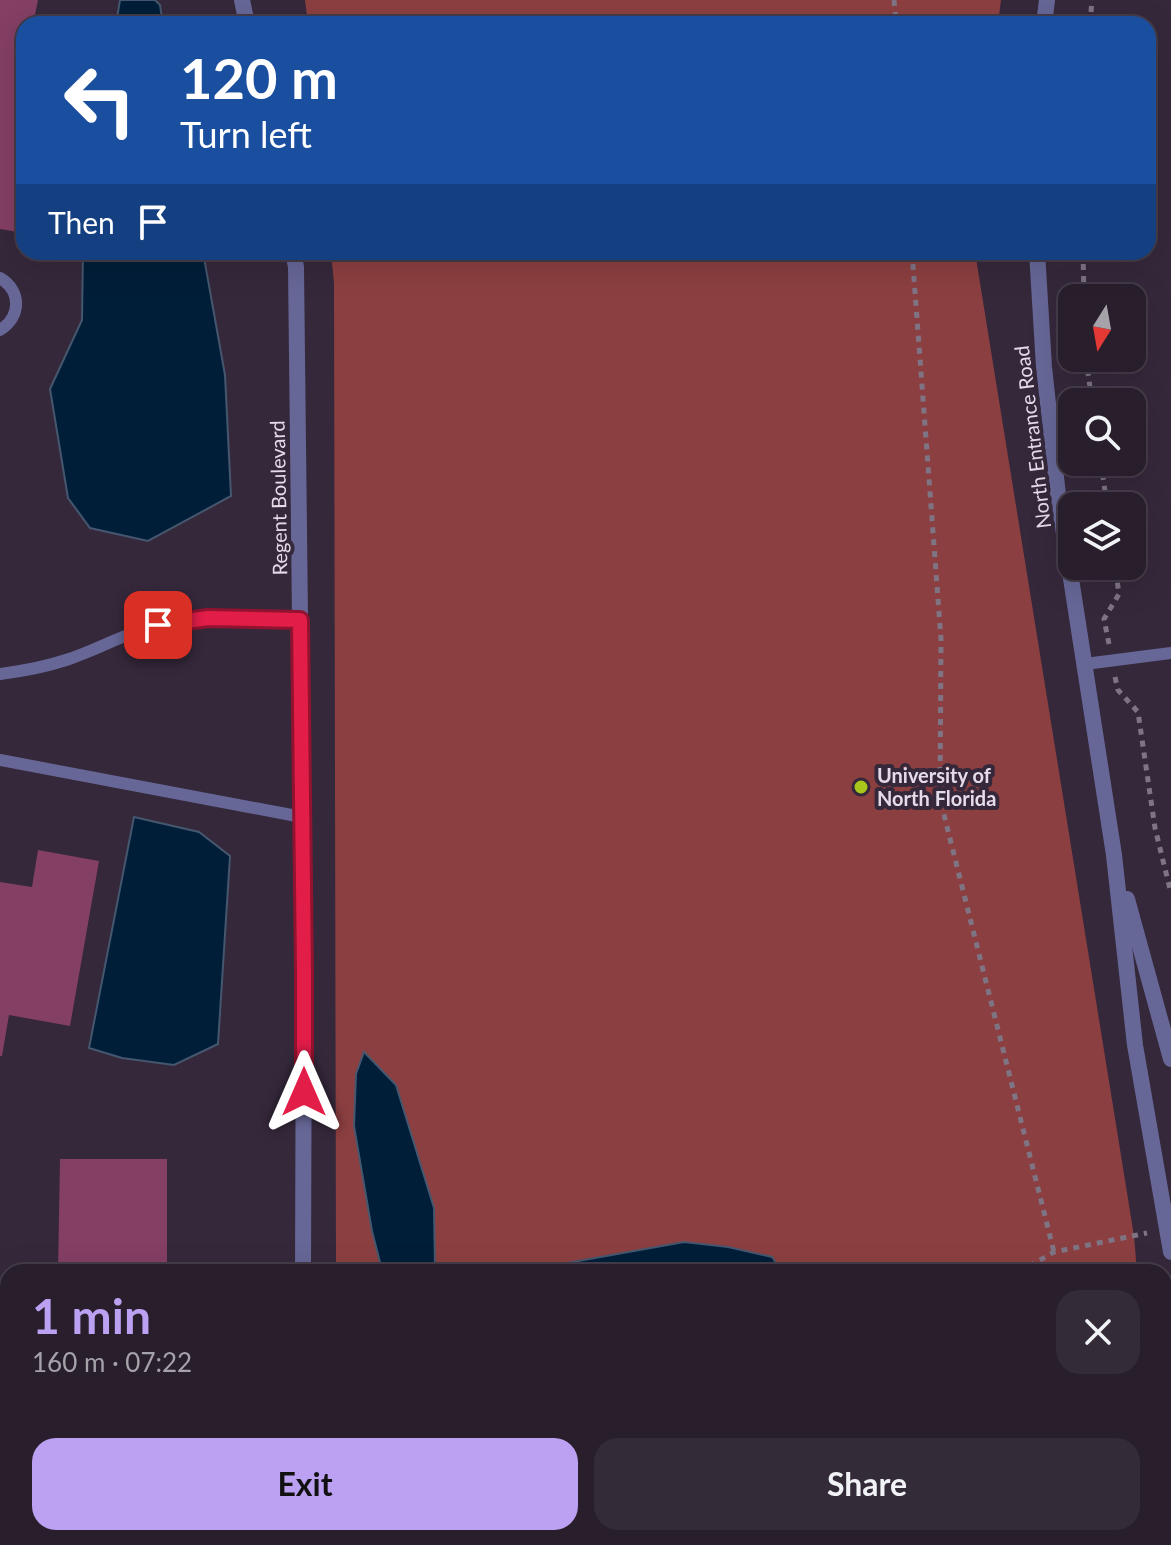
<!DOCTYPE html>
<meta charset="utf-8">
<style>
:root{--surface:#281e2c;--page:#342b38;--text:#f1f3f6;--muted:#a5a2a9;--line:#443c48;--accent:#bca0f2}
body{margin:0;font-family:Lato,sans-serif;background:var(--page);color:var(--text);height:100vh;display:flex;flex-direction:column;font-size:30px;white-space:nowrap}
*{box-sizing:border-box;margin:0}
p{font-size:26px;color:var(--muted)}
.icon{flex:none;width:44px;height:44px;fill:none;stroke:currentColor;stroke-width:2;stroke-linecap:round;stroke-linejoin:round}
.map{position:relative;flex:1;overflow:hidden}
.drawer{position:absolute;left:0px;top:1264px;width:1172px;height:282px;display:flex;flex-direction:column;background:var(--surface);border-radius:24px 24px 0 0;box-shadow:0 8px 32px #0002,0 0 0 2px var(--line)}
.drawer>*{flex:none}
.banner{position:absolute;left:16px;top:16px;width:1140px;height:244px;border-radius:24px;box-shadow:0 8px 32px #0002,0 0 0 2px var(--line);background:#1a4fa0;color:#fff;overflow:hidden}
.needle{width:52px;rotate:191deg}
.controls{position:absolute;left:1058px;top:284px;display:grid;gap:16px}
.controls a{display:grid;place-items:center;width:88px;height:88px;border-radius:16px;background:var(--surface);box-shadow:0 8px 32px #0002,0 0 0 2px var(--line);font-size:40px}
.pin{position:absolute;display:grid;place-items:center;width:68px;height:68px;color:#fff;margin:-34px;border-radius:16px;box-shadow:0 4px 12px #0006}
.me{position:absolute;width:88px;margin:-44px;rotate:0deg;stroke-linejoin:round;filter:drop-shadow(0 0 6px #0008)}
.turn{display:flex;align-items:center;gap:28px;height:168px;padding:0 32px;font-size:36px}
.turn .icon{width:104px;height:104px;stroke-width:2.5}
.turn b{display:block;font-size:56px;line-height:68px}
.then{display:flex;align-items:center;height:76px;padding:0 32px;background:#0003;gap:16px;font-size:30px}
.round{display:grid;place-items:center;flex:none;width:84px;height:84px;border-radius:24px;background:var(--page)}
.headline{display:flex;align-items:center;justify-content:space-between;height:136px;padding:0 32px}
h1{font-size:48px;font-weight:700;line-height:60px;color:var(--accent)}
.button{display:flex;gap:16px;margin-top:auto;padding:16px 32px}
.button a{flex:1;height:92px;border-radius:24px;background:var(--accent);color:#111;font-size:32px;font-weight:700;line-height:92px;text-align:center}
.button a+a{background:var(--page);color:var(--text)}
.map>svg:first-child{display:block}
.forest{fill:#8c3f40}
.water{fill:#011e39;stroke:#45576e;stroke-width:2}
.building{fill:#843f64}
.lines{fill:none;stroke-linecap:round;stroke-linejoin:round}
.path{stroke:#7f7484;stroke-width:5;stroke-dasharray:6 6;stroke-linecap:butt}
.service{stroke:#676797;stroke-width:12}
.minor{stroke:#676797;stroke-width:16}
.route-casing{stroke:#92132f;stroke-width:20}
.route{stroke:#e11d48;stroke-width:14}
.poi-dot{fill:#a9c71b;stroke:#35283b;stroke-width:3}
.labels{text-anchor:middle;stroke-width:8;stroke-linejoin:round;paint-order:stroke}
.street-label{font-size:20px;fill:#e5dce9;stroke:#35283b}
.poi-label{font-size:20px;font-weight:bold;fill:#e5dce9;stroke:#35283b;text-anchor:start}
</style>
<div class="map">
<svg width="1171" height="1545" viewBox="0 0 1171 1545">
<rect width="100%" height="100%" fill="#35283b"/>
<g class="forest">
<polygon points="305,0 1001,0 998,24 308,24"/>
<polygon points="331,252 975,252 1134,1236 1137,1272 782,1272 772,1257 684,1242 545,1267 533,1272 336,1272 334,284"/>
<polygon points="958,1538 1160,1538 1161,1545 960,1545"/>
</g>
<g class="water">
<polygon points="120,0 155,0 160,5 163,24 116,24"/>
<polygon points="83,252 203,252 225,375 231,496 148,541 90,528 68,498 50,389 82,320"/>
<polygon points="134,817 199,832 230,856 218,1044 174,1065 122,1058 89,1048"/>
<polygon points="364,1052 396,1085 434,1208 435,1270 382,1270 372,1231 354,1126 356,1074"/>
<polygon points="684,1242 728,1247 772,1257 782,1272 533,1272 545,1267"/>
<polygon points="367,1538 958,1538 960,1545 366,1545"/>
</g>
<g class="building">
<polygon points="0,0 38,0 33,24 24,24 24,233 0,229"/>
<polygon points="38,850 99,861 70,1026 9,1015 2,1056 0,1056 0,882 32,887"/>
<polygon points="60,1159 167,1159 167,1272 58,1272"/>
<rect x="56" y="1538" width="110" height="7"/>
</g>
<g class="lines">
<g class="path">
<polyline points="894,0 896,24"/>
<polyline points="1090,24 1092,0"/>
<polyline points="912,252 941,639 940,799 1054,1252"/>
<polyline points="1083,252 1084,298"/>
<polyline points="1086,358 1092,402"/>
<polyline points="1101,462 1107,506"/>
<polyline points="1109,644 1104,619 1119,594 1115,566"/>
<polyline points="1115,677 1118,690 1138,712 1155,828 1171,893"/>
<polyline points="1019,1272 1054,1252 1147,1233"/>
<polyline points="1033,1538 1037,1545"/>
</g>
<g class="service">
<path d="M0 278C22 291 21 317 0 330"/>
<polyline points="1085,664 1171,653"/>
<path d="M0 674C23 671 45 667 66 660 98 650 126 632 159 625 205 614 253 619 300 620"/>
<polyline points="0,760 302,817"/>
</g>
<g class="minor">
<polyline points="242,0 247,24"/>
<polyline points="1044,24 1047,0"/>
<polyline points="293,252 296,267 304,972 303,1272"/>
<polyline points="1037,252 1044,367 1058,495 1114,855 1135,1045 1171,1252"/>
<polyline points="1127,899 1171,1059"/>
<polyline points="303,1538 303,1545"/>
</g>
</g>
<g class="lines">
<g class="route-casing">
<polyline id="route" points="158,625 208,618 300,620 304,972 304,1092"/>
</g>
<use href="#route" class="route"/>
</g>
<circle class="poi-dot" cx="861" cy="787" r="8"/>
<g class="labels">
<g class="street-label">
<text transform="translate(1033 437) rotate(-97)" y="7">North Entrance Road</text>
<text transform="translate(279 498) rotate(-91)" y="7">Regent Boulevard</text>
</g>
<g class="poi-label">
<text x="877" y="783">University of<tspan x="877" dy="23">North Florida</tspan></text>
</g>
</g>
</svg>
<div class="controls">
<a><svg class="needle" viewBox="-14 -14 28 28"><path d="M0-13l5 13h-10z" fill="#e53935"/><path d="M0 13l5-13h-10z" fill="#a5a2a9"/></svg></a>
<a><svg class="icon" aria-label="search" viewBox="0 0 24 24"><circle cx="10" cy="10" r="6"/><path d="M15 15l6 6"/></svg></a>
<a><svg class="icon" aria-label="layers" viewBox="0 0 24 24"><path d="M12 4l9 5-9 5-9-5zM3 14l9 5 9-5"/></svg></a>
</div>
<div class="pin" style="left:158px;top:625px;background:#d93025"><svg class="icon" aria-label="arrive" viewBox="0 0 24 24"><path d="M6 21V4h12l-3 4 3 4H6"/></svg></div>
<svg class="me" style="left:304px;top:1092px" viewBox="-20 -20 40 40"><path d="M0-17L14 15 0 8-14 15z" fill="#e11d48" stroke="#fff" stroke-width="4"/></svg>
<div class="banner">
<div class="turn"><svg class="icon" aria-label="left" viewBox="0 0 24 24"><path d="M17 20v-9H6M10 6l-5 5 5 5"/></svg><div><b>120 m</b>Turn left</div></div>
<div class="then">Then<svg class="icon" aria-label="arrive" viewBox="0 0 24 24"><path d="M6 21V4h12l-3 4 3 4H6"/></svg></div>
</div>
<section class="drawer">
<div class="headline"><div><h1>1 min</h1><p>160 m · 07:22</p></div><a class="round"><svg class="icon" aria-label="close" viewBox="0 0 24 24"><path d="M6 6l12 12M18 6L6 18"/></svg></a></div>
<div class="button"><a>Exit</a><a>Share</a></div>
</section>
</div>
